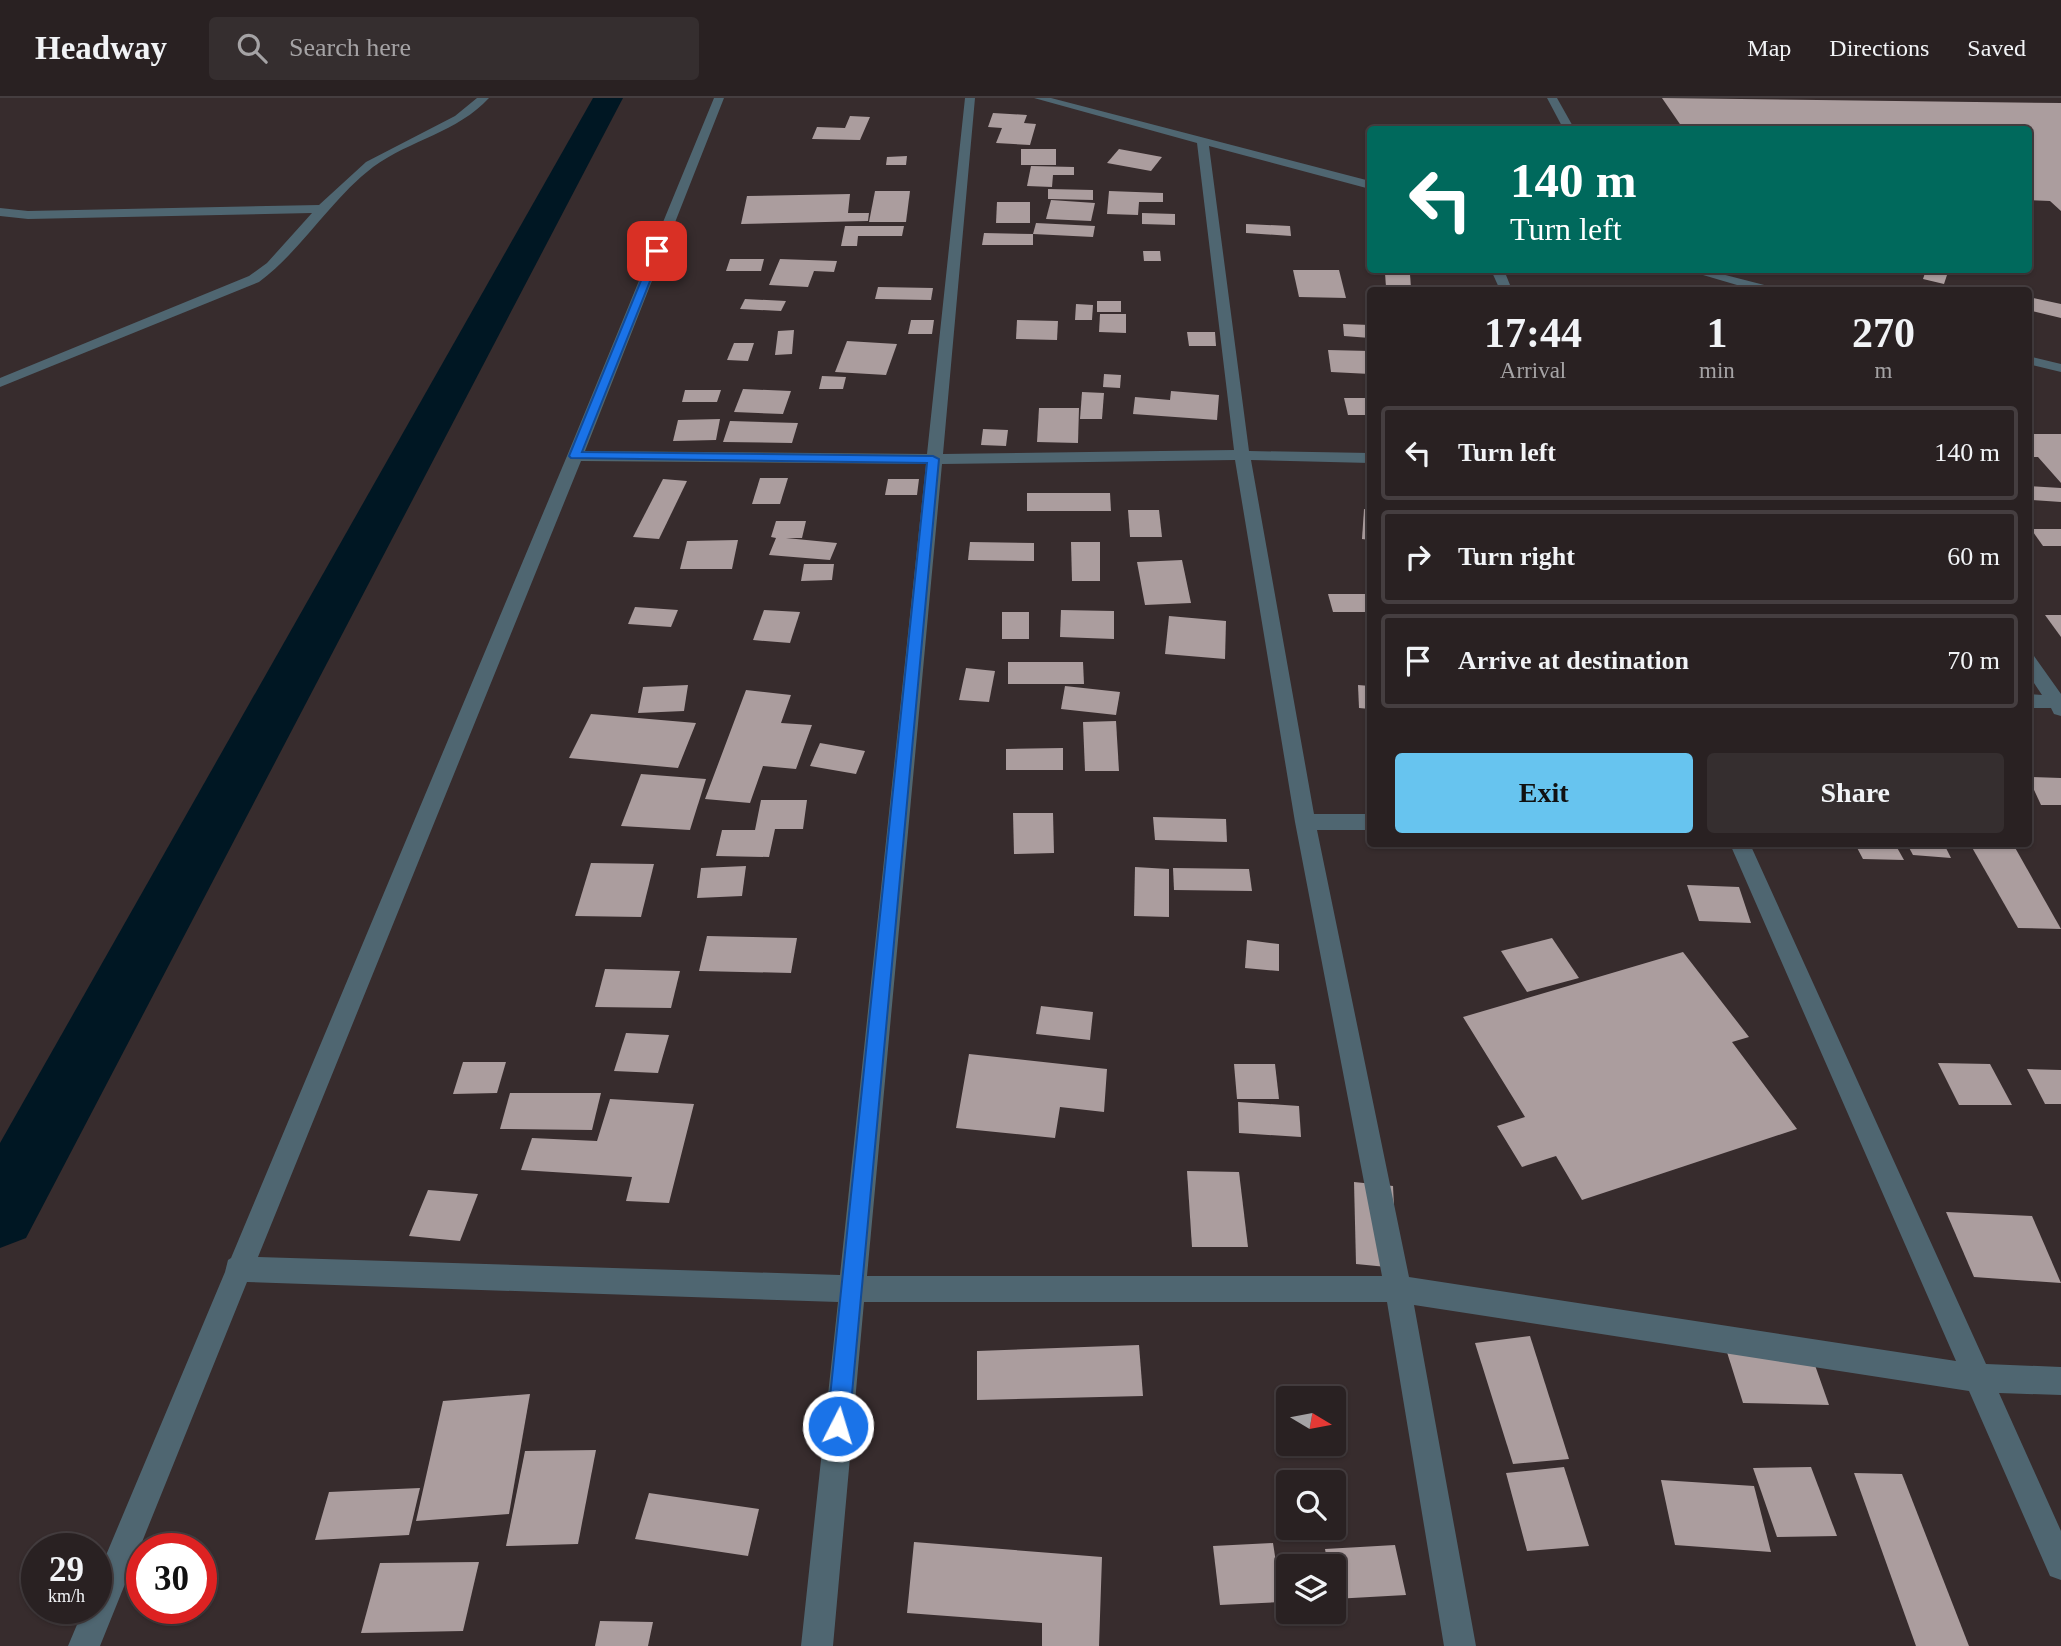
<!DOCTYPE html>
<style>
:root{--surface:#292122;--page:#352e2f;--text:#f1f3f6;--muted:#a5a3a5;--line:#453e40;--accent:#67c4ef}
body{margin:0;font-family:Georgia,serif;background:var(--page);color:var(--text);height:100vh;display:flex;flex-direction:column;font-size:26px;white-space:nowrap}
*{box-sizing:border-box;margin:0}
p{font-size:23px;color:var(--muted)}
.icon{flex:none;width:38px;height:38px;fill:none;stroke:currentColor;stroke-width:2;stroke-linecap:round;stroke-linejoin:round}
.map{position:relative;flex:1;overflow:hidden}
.drawer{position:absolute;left:1367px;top:189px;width:665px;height:560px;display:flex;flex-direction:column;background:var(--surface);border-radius:7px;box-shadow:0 2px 5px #0004,0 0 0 2px var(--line)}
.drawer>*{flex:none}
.guide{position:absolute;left:1367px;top:28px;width:665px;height:147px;border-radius:7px;box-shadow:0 2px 5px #0004,0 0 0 2px var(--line);background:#00695c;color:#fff;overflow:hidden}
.needle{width:46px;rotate:100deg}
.fabs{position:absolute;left:1276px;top:1288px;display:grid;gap:14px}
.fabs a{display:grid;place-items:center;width:70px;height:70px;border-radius:7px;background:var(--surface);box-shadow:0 2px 5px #0004,0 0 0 2px var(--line);font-size:35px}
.speed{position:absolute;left:21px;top:1435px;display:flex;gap:14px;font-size:35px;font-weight:700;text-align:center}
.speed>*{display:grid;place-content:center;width:91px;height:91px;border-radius:50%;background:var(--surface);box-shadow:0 2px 5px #0004,0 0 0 2px var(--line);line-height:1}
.speed small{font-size:18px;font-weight:400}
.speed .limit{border:10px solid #d22;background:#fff;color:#111}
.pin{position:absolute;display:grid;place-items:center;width:60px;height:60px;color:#fff;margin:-30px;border-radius:14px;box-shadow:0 4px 10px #0006}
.me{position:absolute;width:77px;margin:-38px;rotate:5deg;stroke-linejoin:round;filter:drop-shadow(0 0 5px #0008)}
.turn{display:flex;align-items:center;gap:24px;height:147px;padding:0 28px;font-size:32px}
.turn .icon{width:91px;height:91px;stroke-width:2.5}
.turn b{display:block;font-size:49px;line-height:60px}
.eta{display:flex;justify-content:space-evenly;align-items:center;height:119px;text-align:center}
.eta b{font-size:42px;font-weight:700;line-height:49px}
.primary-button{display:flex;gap:14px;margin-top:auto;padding:14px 28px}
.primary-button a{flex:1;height:80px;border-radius:7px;background:var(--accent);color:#111;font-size:28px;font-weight:700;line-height:80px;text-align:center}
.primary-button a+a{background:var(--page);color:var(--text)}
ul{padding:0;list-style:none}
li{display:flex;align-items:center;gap:21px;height:94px;margin:0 14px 10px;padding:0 14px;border:4px solid var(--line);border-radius:7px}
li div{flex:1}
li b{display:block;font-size:26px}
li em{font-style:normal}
header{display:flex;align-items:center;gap:42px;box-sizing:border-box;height:98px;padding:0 35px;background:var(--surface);border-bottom:2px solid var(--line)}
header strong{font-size:33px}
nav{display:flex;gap:38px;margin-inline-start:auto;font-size:24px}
.search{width:490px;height:63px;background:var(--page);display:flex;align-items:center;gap:18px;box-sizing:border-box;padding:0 24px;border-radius:7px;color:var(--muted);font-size:26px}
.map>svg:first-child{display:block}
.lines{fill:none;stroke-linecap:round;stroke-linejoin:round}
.canal{fill:#001723;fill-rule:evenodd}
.building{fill:#ab9d9e}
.minor{fill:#4f6671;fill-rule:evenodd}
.route{fill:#1a73e8;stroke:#114b97;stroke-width:2}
</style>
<header>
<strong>Headway</strong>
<div class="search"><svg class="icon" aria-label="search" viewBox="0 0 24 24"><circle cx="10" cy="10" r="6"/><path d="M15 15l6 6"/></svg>Search here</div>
<nav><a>Map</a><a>Directions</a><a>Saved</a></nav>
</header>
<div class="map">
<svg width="2061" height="1548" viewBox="0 0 2061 1548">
<rect width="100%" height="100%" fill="#372c2d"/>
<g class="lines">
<polygon class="canal" points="593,0 623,0 26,1140 0,1150 0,1045"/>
</g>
<g class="building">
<polygon points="1662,0 2061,5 2061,113 2050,103 2028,102 2028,32 1684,32"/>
<polygon points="993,15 1027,17 1024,25 1036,26 1030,47 996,45 1002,30 988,29"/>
<polygon points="850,18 870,19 860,42 812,41 817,29 845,30"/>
<rect x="1021" y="51" width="35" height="16"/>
<polygon points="1119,51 1162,59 1151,73 1107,65"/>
<polygon points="907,58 906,67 886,67 887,59"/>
<polygon points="1031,68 1074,69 1074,77 1053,77 1052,89 1027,88"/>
<polygon points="1048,91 1093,92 1093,102 1048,101"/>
<polygon points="875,93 910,93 906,124 869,124"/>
<polygon points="1109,93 1163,95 1163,104 1139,104 1138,117 1107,116"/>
<polygon points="850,96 848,115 869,115 868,123 741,126 747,98"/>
<polygon points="1051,102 1095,105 1091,123 1046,121"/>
<polygon points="997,104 1030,104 1030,125 996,125"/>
<polygon points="1142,115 1175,116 1175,127 1142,126"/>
<polygon points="1036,125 1095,128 1093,139 1033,136"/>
<polygon points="1246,126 1290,128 1291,138 1246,135"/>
<polygon points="845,128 904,128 902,138 858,138 857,148 841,148"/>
<polygon points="984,135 1033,136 1033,147 982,147"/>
<polygon points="1143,153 1160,153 1161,163 1144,163"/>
<polygon points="730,161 764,161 761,173 726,173"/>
<polygon points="780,161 837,163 834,174 814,173 808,189 769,187"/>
<polygon points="1293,172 1339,172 1346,200 1299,199"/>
<polygon points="1926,172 1948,174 1944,186 1923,181"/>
<polygon points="1385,175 1410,176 1411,190 1386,189"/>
<polygon points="878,189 933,190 931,202 875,201"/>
<polygon points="2028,199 2061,206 2061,220 2028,212"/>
<polygon points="745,201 786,203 781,213 740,211"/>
<rect x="1097" y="203" width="24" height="11"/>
<polygon points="1076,206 1093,207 1092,222 1075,222"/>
<polygon points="1100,216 1126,216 1126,235 1099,234"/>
<polygon points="911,222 934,222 932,236 908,236"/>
<polygon points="1017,222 1058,223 1057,242 1016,241"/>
<polygon points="1343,226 1370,227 1370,240 1344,238"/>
<polygon points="794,232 792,256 775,257 778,233"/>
<polygon points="1187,234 1215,234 1216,248 1189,248"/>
<polygon points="847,243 897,246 886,277 835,274"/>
<polygon points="734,245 754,245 748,263 727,262"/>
<polygon points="1328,252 1370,253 1370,276 1331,274"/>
<polygon points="1104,276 1121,277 1120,290 1103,289"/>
<polygon points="822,278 846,279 843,291 819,291"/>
<polygon points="743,291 791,293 783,316 734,314"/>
<polygon points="685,292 721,292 717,304 682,304"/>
<polygon points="1171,293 1219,297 1217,322 1133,316 1135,299 1170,302"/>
<polygon points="1082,294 1104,295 1102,321 1080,321"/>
<polygon points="1344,300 1368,300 1370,317 1348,317"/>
<polygon points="1039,310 1079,310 1078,345 1037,344"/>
<polygon points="720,321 716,342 673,343 678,322"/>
<polygon points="730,323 798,325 792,345 723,344"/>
<polygon points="983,331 1008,332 1006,348 981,347"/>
<polygon points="2028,336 2061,336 2061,385 2038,359 2028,359"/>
<polygon points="760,380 788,380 780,406 752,406"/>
<polygon points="663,381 687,383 659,441 633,439"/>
<polygon points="888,381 919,381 917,397 885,397"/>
<polygon points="2028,388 2061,390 2061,404 2031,402"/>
<polygon points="1027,395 1110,395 1111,413 1027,413"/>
<polygon points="1364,411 1370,412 1370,442 1362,441"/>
<polygon points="1128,412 1159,412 1162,439 1130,439"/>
<polygon points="776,423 806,423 802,440 786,440 837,445 830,462 769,457 776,440 771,439"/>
<polygon points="2031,431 2061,431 2061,448 2043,448"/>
<polygon points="738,442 732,471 680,471 687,443"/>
<polygon points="970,444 1034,445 1034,463 968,462"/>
<polygon points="1071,444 1100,444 1100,483 1072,483"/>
<polygon points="1182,462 1191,505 1145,507 1137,464"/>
<polygon points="804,466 834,466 832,482 801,483"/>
<polygon points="1328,496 1370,496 1370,514 1333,514"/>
<polygon points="635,509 678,512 671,529 628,526"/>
<polygon points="764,512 800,514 790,545 753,542"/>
<polygon points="1061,512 1114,513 1114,541 1060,539"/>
<rect x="1002" y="514" width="27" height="27"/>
<polygon points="2045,517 2061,517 2061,539"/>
<polygon points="1169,518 1226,523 1225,561 1165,556"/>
<polygon points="1008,564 1083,564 1084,586 1008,586"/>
<polygon points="966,570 995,573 989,604 959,602"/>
<polygon points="688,587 684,613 638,615 643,589"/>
<polygon points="1358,587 1370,588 1370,611 1359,610"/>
<polygon points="1065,588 1120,594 1116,617 1061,611"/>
<polygon points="746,592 791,597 781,625 812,627 796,671 763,668 750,705 705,701"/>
<polygon points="591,616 696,625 678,670 569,660"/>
<polygon points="1116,623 1119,673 1085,673 1083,624"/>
<polygon points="820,645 865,653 856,676 810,668"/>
<polygon points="1063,650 1063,672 1006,672 1006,651"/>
<polygon points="641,676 706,681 690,732 621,728"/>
<polygon points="2028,679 2061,680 2061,707 2041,707"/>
<polygon points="761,702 807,702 803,731 775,731 769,759 716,758 722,732 755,732"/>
<polygon points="1013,715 1053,715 1054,755 1014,756"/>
<polygon points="1153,719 1226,721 1227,744 1155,742"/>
<polygon points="1855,746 1895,746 1904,762 1863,761"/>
<polygon points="1907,746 1944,746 1951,760 1913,757"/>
<polygon points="1970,746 2013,746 2061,831 2018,830"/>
<polygon points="591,765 654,766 641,819 575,818"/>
<polygon points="746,768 742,798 697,800 701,770"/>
<polygon points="1135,769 1169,771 1169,819 1134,818"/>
<polygon points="1173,770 1249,771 1252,793 1174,792"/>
<polygon points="1687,787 1739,789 1751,825 1699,823"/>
<polygon points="707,838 797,840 791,875 699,873"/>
<polygon points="1552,840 1579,880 1527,894 1501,853"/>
<polygon points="1247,842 1279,846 1279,873 1245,870"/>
<polygon points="1683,854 1749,939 1732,944 1797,1031 1582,1102 1556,1058 1522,1069 1497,1028 1525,1019 1463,919"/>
<polygon points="605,871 680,873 671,910 595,909"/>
<polygon points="1041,908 1093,914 1090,942 1036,936"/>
<polygon points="626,935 669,937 658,975 614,973"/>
<polygon points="969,956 1107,971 1104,1014 1060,1009 1055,1040 956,1030"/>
<polygon points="463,964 506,964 497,995 453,996"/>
<polygon points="1938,965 1990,966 2012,1007 1959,1007"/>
<polygon points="1234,966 1275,966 1279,1001 1237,1001"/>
<polygon points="2027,971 2061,972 2061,1006 2045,1006"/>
<polygon points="510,995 601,995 592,1032 500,1031"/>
<polygon points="610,1001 694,1006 669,1105 626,1103 632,1079 521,1072 532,1040 597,1043"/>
<polygon points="1238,1004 1299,1008 1301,1039 1239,1035"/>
<polygon points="1187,1073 1239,1074 1248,1149 1192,1149"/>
<polygon points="1354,1084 1393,1088 1397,1170 1356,1166"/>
<polygon points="428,1092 478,1096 460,1143 409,1138"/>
<polygon points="1946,1114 2032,1118 2061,1185 1974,1179"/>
<polygon points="1530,1238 1569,1361 1513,1366 1475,1245"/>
<polygon points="1139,1247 1143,1298 977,1302 977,1253"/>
<polygon points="1726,1251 1810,1253 1829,1307 1743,1305"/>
<polygon points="530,1296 509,1416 416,1423 443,1303"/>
<polygon points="596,1352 578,1446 506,1448 525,1353"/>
<polygon points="1564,1369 1589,1448 1527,1453 1506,1375"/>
<polygon points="1811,1369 1837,1438 1777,1439 1753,1370"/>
<polygon points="1854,1375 1902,1376 1969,1548 1916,1548"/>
<polygon points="1661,1382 1754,1388 1771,1454 1675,1447"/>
<polygon points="420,1390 409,1437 315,1442 329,1394"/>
<polygon points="649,1395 759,1411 748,1458 635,1441"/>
<polygon points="914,1444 1102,1459 1099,1548 1042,1548 1042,1525 907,1515"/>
<polygon points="1273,1445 1282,1504 1220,1507 1213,1448"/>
<polygon points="1395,1447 1406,1497 1334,1501 1334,1468 1328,1468 1325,1451"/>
<polygon points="479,1464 463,1533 361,1535 380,1465"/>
<polygon points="600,1523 653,1524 648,1548 595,1548"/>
</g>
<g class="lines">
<g class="minor">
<path d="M477 0H489C458 34 410 42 373 69 330 102 302 152 259 184L0 289V280L249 178 267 165 312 115 28 121 0 118V110L28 113 319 107 366 64 455 18Z"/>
<path d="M714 0H724L585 353 927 356 965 0H975L943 356 1234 352 1197 45 1034 0H1051L1370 83V91L1209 48 1249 353 1370 355V365L1251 362 1314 716H1370V732H1317L1409 1179 1956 1263 1730 746H1750L1986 1266 2061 1269V1297L1999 1295 2061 1433V1482L2050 1478 1969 1293 1414 1207 1476 1548H1444L1387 1204H864L833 1548H801L838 1204 247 1184 100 1548H68L84 1510H96V1481L225 1174 228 1162 231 1160 567 358ZM1235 362 1295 724 1382 1178H867L942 366ZM581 363 926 366 840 1177 258 1159Z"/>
<polygon points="1547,0 1557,0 1575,32 1564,32"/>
<polygon points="1491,172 1504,172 1512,192 1500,192"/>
<polygon points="1686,172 1706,172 1772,189 1774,192 1754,192"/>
<polygon points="2028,258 2061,266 2061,274 2028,266"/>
<polygon points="2028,556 2034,558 2061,596 2061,618 2054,616 2051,610 2028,610 2028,596 2042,597 2028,576"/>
</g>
</g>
<polygon class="route" points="654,151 662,153 582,354 933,358 939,361 849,1328 846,1336 838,1339 830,1336 827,1328 927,365 571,360 569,358"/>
</svg>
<div class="fabs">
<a><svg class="needle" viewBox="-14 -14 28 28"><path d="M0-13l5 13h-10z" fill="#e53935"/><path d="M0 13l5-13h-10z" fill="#a5a3a5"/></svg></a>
<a><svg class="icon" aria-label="search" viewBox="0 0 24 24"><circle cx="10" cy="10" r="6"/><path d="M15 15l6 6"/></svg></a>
<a><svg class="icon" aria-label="layers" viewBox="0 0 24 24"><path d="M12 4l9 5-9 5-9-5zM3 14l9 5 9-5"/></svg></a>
</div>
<div class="speed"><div>29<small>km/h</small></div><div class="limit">30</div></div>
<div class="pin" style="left:657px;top:153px;background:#d93025"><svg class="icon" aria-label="arrive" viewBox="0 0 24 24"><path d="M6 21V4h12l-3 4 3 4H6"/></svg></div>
<svg class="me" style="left:838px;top:1328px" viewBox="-20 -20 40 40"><circle r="17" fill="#1a73e8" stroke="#fff" stroke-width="3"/><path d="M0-11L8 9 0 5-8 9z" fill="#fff"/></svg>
<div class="guide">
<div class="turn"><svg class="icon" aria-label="left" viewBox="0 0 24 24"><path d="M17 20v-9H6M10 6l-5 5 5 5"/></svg><div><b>140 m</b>Turn left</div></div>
</div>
<section class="drawer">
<div class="eta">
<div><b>17:44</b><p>Arrival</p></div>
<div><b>1</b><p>min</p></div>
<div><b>270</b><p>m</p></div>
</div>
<ul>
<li><svg class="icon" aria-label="left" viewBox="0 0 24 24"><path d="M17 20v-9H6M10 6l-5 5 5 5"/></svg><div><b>Turn left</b></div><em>140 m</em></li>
<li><svg class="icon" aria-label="right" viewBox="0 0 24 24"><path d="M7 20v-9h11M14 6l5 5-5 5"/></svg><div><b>Turn right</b></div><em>60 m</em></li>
<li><svg class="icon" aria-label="arrive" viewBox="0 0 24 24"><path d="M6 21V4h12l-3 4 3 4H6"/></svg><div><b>Arrive at destination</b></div><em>70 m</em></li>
</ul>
<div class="primary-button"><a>Exit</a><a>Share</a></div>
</section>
</div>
